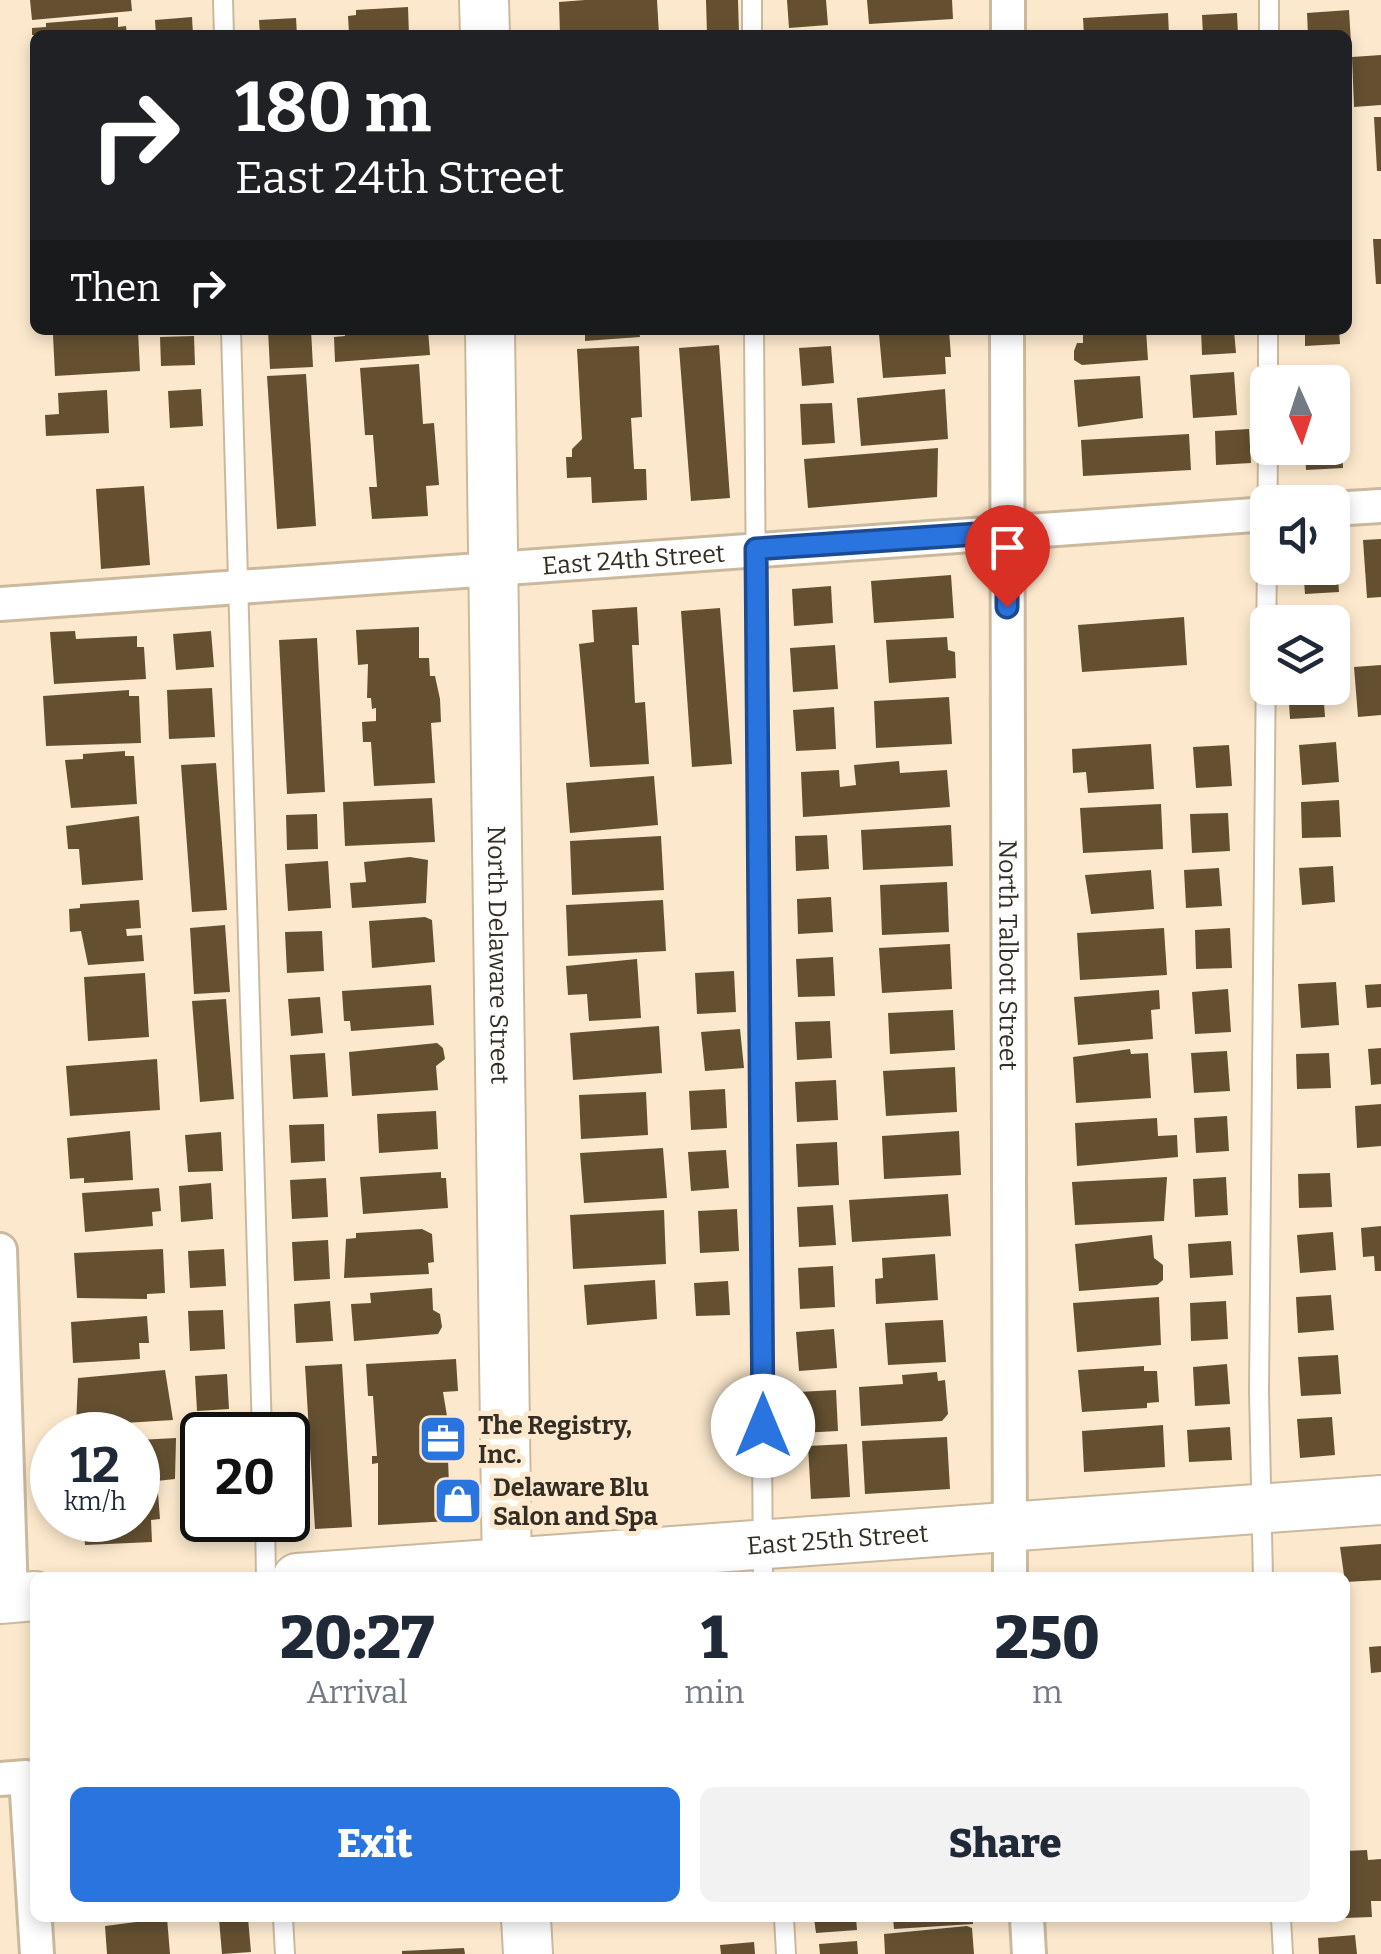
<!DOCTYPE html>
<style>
:root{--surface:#fff;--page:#f2f2f3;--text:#1f2937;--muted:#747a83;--accent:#2a74e0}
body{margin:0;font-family:Bitter,serif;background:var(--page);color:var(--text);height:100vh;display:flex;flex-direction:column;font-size:38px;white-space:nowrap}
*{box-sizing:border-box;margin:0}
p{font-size:32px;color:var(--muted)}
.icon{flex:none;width:55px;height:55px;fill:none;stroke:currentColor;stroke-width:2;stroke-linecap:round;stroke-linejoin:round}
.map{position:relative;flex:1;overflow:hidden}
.panel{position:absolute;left:30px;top:1572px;width:1320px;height:350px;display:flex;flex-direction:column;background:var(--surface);border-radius:15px;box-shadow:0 5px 15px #0003}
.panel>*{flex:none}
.hud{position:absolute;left:30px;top:30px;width:1322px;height:305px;border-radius:15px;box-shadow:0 5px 15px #0003;background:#202124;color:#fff;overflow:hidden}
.needle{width:65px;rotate:177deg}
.buttons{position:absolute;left:1250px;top:365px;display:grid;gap:20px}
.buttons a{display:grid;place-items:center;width:100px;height:100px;border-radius:15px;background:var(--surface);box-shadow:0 5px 15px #0003;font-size:50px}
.speed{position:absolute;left:30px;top:1412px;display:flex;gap:20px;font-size:50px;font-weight:700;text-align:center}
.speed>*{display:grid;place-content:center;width:130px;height:130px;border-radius:50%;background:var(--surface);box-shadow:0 5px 15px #0003;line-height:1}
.speed small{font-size:25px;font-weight:400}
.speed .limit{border:5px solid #111;border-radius:15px;background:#fff;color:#111}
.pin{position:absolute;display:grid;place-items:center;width:85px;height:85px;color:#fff;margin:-102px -42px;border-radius:50% 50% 50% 0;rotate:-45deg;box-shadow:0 0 10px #0007}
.pin .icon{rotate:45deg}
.me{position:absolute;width:110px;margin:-55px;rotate:0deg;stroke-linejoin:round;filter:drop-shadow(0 0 8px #0008)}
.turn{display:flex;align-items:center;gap:35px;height:210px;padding:0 40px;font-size:45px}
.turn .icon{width:130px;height:130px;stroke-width:2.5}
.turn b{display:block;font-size:70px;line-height:85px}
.then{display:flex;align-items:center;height:95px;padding:0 40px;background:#0003;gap:20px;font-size:38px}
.eta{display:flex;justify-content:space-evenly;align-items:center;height:170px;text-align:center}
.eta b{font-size:60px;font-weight:800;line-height:70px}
.cta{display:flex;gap:20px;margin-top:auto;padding:20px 40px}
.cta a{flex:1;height:115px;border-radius:15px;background:var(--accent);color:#fff;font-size:40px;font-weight:800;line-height:115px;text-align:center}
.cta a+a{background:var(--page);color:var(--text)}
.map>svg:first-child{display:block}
.building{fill:#645031}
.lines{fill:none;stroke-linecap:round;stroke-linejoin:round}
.lane-casing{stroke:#cbb99e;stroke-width:22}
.street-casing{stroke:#cbb99e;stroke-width:38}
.secondary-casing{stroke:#cbb99e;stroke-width:52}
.lane{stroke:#fff;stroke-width:18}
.street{stroke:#fff;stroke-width:32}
.secondary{stroke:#fff;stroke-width:48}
.route-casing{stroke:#1b4b92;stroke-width:25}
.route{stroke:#2a74e0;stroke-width:18}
.labels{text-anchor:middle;stroke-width:10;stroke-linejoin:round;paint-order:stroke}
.street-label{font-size:25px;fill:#342d23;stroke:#fce9cd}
.poi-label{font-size:25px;font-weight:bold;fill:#342d23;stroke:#fce9cd;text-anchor:start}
</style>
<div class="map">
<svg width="1381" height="1954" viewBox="0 0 1381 1954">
<rect width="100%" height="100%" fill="#fce9cd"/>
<g class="building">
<polygon points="30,0 131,0 132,11 32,20"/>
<polygon points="585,0 657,0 659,35 560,35 559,2"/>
<polygon points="706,0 738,0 739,33 707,34"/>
<polygon points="787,0 826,0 828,25 789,28"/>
<polygon points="867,0 952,0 953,19 869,24"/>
<polygon points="408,7 409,35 349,33 348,16 356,15 356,10"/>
<polygon points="1349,10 1351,43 1348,35 1308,35 1307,13"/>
<polygon points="1168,13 1169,35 1084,35 1083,18"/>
<polygon points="1237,13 1238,35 1203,35 1202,15"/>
<polygon points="118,17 118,27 126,26 127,35 32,35 32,28 46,27 46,23"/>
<polygon points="192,17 193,35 156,35 155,20"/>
<polygon points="296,18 297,35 260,35 259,20"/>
<polygon points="1381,55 1381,105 1354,107 1352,57"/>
<polygon points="1374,117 1381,117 1381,171 1377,171"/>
<polygon points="1373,239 1381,239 1381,284 1376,284"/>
<polygon points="268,330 311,330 313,367 270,369"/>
<polygon points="345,330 428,330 430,355 335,362 334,337 345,336"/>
<polygon points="585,330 639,330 640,337 585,341"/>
<polygon points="949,330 951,357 945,357 946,374 883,378 879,334"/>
<polygon points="1083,330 1146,330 1148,360 1082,365 1074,360 1074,351 1077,343 1083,343"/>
<polygon points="1201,330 1234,330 1236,353 1202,355"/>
<polygon points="1305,330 1339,330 1340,344 1305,346"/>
<polygon points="138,331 140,371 55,376 53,335"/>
<polygon points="194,336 195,365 161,366 160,337"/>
<polygon points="719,345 730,498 691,501 679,348"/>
<polygon points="639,346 642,417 631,418 634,469 646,469 647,500 592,503 591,477 567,478 566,457 572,457 572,449 582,439 577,349"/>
<polygon points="831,346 834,383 802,386 799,348"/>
<polygon points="419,364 423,424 434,423 439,485 426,486 428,516 372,519 369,487 377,487 373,435 365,435 360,368"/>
<polygon points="1234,372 1237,415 1193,418 1190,375"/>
<polygon points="306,374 316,526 277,529 267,376"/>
<polygon points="1348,374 1350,413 1332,413 1332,382 1306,382 1306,376"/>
<polygon points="1140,376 1143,418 1078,427 1074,380"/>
<polygon points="201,389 203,426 170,428 168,391"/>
<polygon points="945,389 948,439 861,446 857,398"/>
<polygon points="107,390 109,433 46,436 45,415 59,414 58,393"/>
<polygon points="832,403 835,443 802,445 800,404"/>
<polygon points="1249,429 1251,463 1216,465 1215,431"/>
<polygon points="1332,430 1341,430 1343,468 1306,470 1305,448 1332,448"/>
<polygon points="1189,434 1191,470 1083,476 1081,440"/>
<polygon points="938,448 937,497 808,508 804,459"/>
<polygon points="144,486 150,565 101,569 96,489"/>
<polygon points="1381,539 1381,597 1367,598 1363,540"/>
<polygon points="1332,555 1336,555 1339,592 1305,594 1303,568 1332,568"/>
<polygon points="951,575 954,618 874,623 871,581"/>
<polygon points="831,586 833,623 794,626 792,589"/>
<polygon points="637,607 639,645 632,645 635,703 645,702 649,764 590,767 579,644 594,642 592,610"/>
<polygon points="720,608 732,764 692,767 681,611"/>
<polygon points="1341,613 1343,649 1332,650 1332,622 1305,622 1305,616"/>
<polygon points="1184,617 1187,665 1082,672 1078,625"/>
<polygon points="419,627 419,658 429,658 430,676 435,676 440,699 441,722 431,723 435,783 374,786 371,742 363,742 362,722 376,721 376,708 372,709 371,698 367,698 368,664 358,665 356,630"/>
<polygon points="75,631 76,639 137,636 137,647 144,647 146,679 54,684 50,632"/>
<polygon points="211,631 214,667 176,670 173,634"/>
<polygon points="947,637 948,650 955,652 956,678 889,683 886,640"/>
<polygon points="317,638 325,792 287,794 279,640"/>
<polygon points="835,645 838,689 793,692 790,648"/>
<polygon points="1381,665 1381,715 1358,717 1354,667"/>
<polygon points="212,688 215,737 169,739 167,690"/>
<polygon points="1288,688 1323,688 1325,717 1290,719"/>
<polygon points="129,690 129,696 139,696 141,743 46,746 43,696"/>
<polygon points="949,697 952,744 876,748 874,701"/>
<polygon points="834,707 836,749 796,751 793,710"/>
<polygon points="1336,742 1339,782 1302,785 1299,745"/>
<polygon points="1151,744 1154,789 1088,793 1086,772 1073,773 1072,749"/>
<polygon points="1229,745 1232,786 1196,788 1193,747"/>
<polygon points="125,751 125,756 134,756 137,804 71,808 65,760 83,759 83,754"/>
<polygon points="899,761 900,773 947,770 950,807 803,817 801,772 839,770 840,787 856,785 854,765"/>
<polygon points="216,763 227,910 192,912 181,765"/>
<polygon points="654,776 658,825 570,833 566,783"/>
<polygon points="432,798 435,842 345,846 343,802"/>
<polygon points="1339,800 1341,837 1302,838 1301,802"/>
<polygon points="1161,804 1163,849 1083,853 1080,808"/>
<polygon points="1228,813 1230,851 1192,853 1190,814"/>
<polygon points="317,814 318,849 287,850 286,815"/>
<polygon points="139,816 143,880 82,885 79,849 68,849 66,826"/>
<polygon points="951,825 953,866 863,870 861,830"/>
<polygon points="827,835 829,869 796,871 795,836"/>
<polygon points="661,836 664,890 572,895 570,841"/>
<polygon points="410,857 428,860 426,903 352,908 350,883 366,882 364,862"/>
<polygon points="328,861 331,908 288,911 285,864"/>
<polygon points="1333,866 1335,902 1302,905 1299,868"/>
<polygon points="1219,868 1222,906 1186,908 1184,870"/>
<polygon points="1151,870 1154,909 1091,914 1085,875"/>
<polygon points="947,882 949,932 882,935 880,885"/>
<polygon points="831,897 833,932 798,934 797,899"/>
<polygon points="139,900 141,928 126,929 127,936 142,935 144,961 88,965 81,931 70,932 69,909 80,908 80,904"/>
<polygon points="663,900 666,951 568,956 566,905"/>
<polygon points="425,917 432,920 435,962 372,968 369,921"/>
<polygon points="225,925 230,992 194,994 190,928"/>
<polygon points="1164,928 1167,975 1080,980 1077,933"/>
<polygon points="1230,928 1232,968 1196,969 1195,930"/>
<polygon points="322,931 324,971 287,973 285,932"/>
<polygon points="950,944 952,989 882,993 879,948"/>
<polygon points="833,957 835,996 798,997 796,959"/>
<polygon points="637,959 641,1018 589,1021 587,994 568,995 566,966"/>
<polygon points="734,971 736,1012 697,1014 695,973"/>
<polygon points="145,973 149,1037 88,1041 84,977"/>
<polygon points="1336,982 1339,1025 1301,1028 1298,984"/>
<polygon points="1381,984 1381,1007 1367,1008 1365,985"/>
<polygon points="431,985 434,1025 351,1031 350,1021 344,1021 342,991"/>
<polygon points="1228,989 1231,1032 1195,1034 1192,992"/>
<polygon points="1159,990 1160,1009 1151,1010 1153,1039 1078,1045 1074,997"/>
<polygon points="320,997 323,1033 291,1036 288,999"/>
<polygon points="226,999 234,1099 200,1102 192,1001"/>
<polygon points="953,1010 955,1050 890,1054 888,1013"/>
<polygon points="830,1021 832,1058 797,1060 795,1022"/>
<polygon points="659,1026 662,1073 573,1080 570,1033"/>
<polygon points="740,1029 744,1068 705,1071 701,1032"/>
<polygon points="437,1043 443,1048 445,1059 436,1066 438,1090 352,1096 349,1052"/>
<polygon points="1381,1048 1381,1084 1371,1085 1368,1049"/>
<polygon points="1130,1049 1131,1054 1148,1053 1151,1098 1076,1103 1073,1057"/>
<polygon points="1227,1051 1230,1091 1194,1093 1191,1053"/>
<polygon points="325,1053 328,1097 293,1099 290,1055"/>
<polygon points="1329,1053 1331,1088 1297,1089 1296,1054"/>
<polygon points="157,1059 160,1110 70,1116 66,1066"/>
<polygon points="955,1067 957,1112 886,1116 883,1071"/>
<polygon points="836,1080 838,1120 797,1122 795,1082"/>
<polygon points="725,1089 727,1128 691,1130 689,1091"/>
<polygon points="646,1092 648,1135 581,1139 579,1095"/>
<polygon points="1381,1104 1381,1146 1357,1148 1355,1106"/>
<polygon points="436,1111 438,1149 379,1153 377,1114"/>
<polygon points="1227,1116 1229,1151 1196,1153 1194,1118"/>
<polygon points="1157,1118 1158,1136 1177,1135 1178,1157 1077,1166 1075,1123"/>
<polygon points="324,1124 325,1161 291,1163 289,1125"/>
<polygon points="130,1131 133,1180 84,1183 84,1178 70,1179 67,1138"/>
<polygon points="959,1131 961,1175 884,1179 882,1136"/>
<polygon points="221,1132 223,1171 188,1172 185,1135"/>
<polygon points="837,1142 839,1185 798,1187 796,1144"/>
<polygon points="663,1148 667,1198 584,1203 580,1153"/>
<polygon points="726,1150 729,1188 691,1191 688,1152"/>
<polygon points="441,1172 441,1178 446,1178 448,1208 363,1214 360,1177"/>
<polygon points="1330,1173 1332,1207 1299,1208 1298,1174"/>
<polygon points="1167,1177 1164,1221 1075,1225 1072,1182"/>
<polygon points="1226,1177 1228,1215 1195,1217 1193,1179"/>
<polygon points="326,1178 328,1217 292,1219 290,1180"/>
<polygon points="211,1183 213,1219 181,1222 179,1186"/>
<polygon points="159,1188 161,1211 152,1212 153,1226 85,1232 82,1193"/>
<polygon points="948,1194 951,1236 852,1242 849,1200"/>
<polygon points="833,1205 836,1245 799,1247 797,1207"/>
<polygon points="737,1209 739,1251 700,1253 698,1211"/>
<polygon points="664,1210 666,1264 573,1269 570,1215"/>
<polygon points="1381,1226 1381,1271 1375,1271 1374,1256 1363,1257 1361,1228"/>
<polygon points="422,1229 432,1234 434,1262 428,1263 429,1274 344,1278 346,1239 356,1238 356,1233"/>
<polygon points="1333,1232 1336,1270 1300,1273 1297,1235"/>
<polygon points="1152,1235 1154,1258 1163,1265 1163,1280 1157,1285 1079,1291 1075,1244"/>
<polygon points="328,1240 330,1279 294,1281 292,1242"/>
<polygon points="1231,1241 1233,1275 1190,1278 1188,1244"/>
<polygon points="163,1249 165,1293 147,1294 147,1299 77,1298 74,1253"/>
<polygon points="224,1249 226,1286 190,1288 188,1251"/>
<polygon points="935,1254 938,1300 876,1304 875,1279 883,1278 882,1258"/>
<polygon points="833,1266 835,1307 800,1309 798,1268"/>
<polygon points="655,1280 657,1319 587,1325 584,1285"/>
<polygon points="728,1281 730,1315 696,1316 694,1283"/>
<polygon points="432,1288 433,1310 440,1314 442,1327 438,1334 354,1341 351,1304 371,1303 370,1293"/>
<polygon points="1331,1295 1334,1330 1298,1333 1296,1297"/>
<polygon points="1159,1297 1161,1345 1077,1352 1073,1303"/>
<polygon points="330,1301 333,1341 296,1343 294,1304"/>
<polygon points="1226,1301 1228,1339 1191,1341 1190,1303"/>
<polygon points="223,1310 225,1349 190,1351 188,1311"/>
<polygon points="147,1316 149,1343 139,1343 140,1359 73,1363 71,1322"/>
<polygon points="943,1320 946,1362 888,1365 885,1323"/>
<polygon points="834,1329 837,1368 799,1371 796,1332"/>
<polygon points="1338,1355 1341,1394 1301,1396 1298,1357"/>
<polygon points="456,1359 458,1391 443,1392 454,1458 448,1458 449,1486 466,1485 468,1520 378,1525 378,1463 372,1464 372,1456 377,1456 373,1396 368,1396 366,1364"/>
<polygon points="342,1364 352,1527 315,1529 305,1366"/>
<polygon points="1227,1364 1230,1404 1195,1406 1193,1367"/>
<polygon points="1144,1366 1144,1371 1157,1371 1159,1402 1147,1403 1147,1408 1082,1412 1078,1370"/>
<polygon points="165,1370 173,1420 76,1426 78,1378"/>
<polygon points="937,1372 938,1381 945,1380 948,1414 942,1421 861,1426 859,1387 903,1384 902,1375"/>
<polygon points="227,1374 229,1409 197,1411 195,1376"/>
<polygon points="836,1390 838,1431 800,1433 798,1392"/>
<polygon points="1332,1417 1335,1455 1300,1458 1297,1419"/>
<polygon points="1163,1425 1165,1467 1084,1472 1082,1431"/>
<polygon points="1230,1427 1232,1460 1189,1462 1187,1430"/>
<polygon points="947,1437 950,1489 865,1494 862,1441"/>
<polygon points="176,1438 175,1479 138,1483 138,1440"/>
<polygon points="847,1444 850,1497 811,1499 808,1446"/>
<polygon points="158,1493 160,1519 151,1520 152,1542 85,1545 83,1520 138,1520 138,1494"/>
<polygon points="202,1494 202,1520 230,1520 231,1529 196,1532 194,1495"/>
<polygon points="1381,1544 1381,1580 1345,1582 1340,1547"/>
<polygon points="1381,1646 1381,1672 1371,1673 1369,1647"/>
<polygon points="1367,1850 1368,1860 1381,1859 1381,1901 1371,1901 1372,1917 1345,1918 1345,1851"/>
<polygon points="167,1918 170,1954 107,1954 105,1926"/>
<polygon points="248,1918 251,1952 222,1954 219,1919"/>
<polygon points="814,1918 856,1918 857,1930 816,1933"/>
<polygon points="893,1918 973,1918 973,1924 894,1929"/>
<polygon points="967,1926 972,1928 974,1954 885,1954 884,1934"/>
<polygon points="1355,1935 1357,1954 1319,1954 1318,1938"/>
<polygon points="857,1941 858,1954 820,1954 819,1944"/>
<polygon points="754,1942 755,1954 721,1954 720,1945"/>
<polygon points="464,1948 465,1954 402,1954 402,1951"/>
</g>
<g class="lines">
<g class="lane-casing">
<g id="lane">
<polyline points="223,0 224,35"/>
<polyline points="752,0 752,35"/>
<polyline points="1269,35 1269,0"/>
<polyline points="231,330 262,1435"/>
<polyline points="754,330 763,1578"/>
<polyline points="1268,382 1268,330"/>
<polyline points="265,1520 266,1578"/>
<polyline points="1263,1578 1259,1392 1268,448"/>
<polyline points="283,1918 285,1954"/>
<polyline points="784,1918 786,1954"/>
<polyline points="1281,1918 1283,1954"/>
</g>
</g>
<g class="street-casing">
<g id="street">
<polyline points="1008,35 1008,0"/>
<path id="s1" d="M1007 330 1010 1578"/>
<polyline points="1332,509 1381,506"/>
<path id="s2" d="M0 604 1268 514"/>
<polyline points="0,1250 11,1598"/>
<polyline points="0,1779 26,1777 37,1954"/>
<polyline points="1027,1918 1029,1954"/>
</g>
</g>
<g class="secondary-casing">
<g id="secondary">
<polyline points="484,0 485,35"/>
<path id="s3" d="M490 330 507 1578"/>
<path id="s4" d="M297 1578 1381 1500"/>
<polyline points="0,1599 35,1596"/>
<polyline points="526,1918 528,1954"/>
</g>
</g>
<use href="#lane" class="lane"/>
<use href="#street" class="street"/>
<use href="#secondary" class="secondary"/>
</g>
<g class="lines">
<g class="route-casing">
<polyline id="route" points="763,1426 756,549 1007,532 1007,607"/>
</g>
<use href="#route" class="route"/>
</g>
<defs>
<g id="office-square" transform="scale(2.5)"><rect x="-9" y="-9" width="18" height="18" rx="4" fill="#2a74e0" stroke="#fce9cd"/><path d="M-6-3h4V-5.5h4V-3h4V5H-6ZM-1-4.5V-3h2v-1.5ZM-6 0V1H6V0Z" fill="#fff"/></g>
<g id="shop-square" transform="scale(2.5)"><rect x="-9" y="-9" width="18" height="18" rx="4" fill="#2a74e0" stroke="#fce9cd"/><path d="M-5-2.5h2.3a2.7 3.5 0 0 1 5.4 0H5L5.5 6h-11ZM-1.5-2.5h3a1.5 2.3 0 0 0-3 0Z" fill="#fff"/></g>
</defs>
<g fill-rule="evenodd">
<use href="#office-square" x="443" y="1439"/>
<use href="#shop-square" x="458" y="1501"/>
</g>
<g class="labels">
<g class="street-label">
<text dy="9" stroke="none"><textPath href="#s2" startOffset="635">East 24th Street</textPath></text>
<text dy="9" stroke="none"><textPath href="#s3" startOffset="625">North Delaware Street</textPath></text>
<text dy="9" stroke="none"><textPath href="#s1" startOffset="625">North Talbott Street</textPath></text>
<text dy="9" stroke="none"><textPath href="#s4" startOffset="542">East 25th Street</textPath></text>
</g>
<g class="poi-label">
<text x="478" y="1434">The Registry,<tspan x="478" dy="29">Inc.</tspan></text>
<text x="493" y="1496">Delaware Blu<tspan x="493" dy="29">Salon and Spa</tspan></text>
</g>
</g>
</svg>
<div class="buttons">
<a><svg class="needle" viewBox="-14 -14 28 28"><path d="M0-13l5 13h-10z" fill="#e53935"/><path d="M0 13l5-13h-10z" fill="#747a83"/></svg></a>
<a><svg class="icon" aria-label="sound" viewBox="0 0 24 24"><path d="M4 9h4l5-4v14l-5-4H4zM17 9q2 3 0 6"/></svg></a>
<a><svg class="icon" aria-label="layers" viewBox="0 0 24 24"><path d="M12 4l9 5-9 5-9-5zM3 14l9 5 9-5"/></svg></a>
</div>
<div class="speed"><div>12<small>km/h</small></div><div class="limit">20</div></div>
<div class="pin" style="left:1007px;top:607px;background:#d93025"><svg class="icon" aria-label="arrive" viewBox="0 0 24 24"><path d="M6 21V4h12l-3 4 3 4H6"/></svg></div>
<svg class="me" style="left:763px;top:1426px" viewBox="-20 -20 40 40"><circle r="19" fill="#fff"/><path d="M0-13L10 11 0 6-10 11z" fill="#2a74e0"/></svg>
<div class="hud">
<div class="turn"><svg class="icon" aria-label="right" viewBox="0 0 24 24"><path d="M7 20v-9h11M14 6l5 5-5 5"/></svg><div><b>180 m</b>East 24th Street</div></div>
<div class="then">Then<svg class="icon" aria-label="right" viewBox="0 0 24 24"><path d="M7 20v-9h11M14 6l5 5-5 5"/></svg></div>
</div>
<section class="panel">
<div class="eta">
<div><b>20:27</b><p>Arrival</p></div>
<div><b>1</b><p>min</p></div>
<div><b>250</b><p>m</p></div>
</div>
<div class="cta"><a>Exit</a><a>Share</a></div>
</section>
</div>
